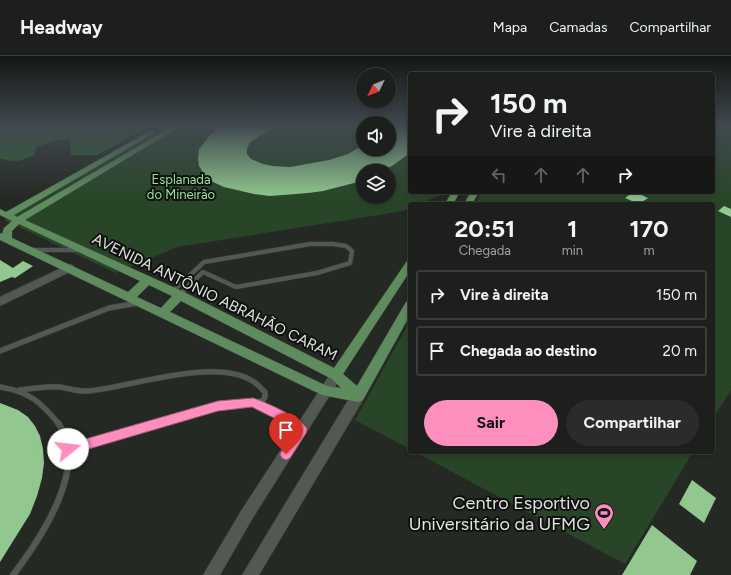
<!DOCTYPE html>
<html lang="pt">
<meta charset="utf-8">
<style>
:root{--surface:#1c1f1b;--page:#292c28;--text:#f1f3f6;--muted:#a0a2a3;--line:#3a3d3a;--accent:#fd8ebe}
body{margin:0;font-family:Figtree,sans-serif;background:var(--page);color:var(--text);height:100vh;display:flex;flex-direction:column;font-size:15px;white-space:nowrap}
*{box-sizing:border-box;margin:0}
p{font-size:13px;color:var(--muted)}
.icon{flex:none;width:22px;height:22px;fill:none;stroke:currentColor;stroke-width:2;stroke-linecap:round;stroke-linejoin:round}
.map{position:relative;flex:1;overflow:hidden}
.details{position:absolute;left:408px;top:146px;width:307px;height:252px;display:flex;flex-direction:column;background:var(--surface);border-radius:4px;box-shadow:0 2px 6px #0003,0 0 0 1px var(--line)}
.details>*{flex:none}
.hud{position:absolute;left:408px;top:16px;width:307px;height:122px;border-radius:4px;box-shadow:0 2px 6px #0003,0 0 0 1px var(--line);background:#1c1f1b;color:var(--text);overflow:hidden}
.needle{width:26px;rotate:227deg}
.fabs{position:absolute;left:356px;top:12px;display:grid;gap:8px}
.fabs a{display:grid;place-items:center;width:40px;height:40px;border-radius:50%;background:var(--surface);box-shadow:0 2px 6px #0003,0 0 0 1px var(--line);font-size:20px}
.pin{position:absolute;display:grid;place-items:center;width:34px;height:34px;color:#fff;margin:-41px -17px;border-radius:50% 50% 50% 0;rotate:-45deg;box-shadow:0 0 4px #0007}
.pin .icon{rotate:45deg}
.me{position:absolute;width:44px;margin:-22px;rotate:74deg;stroke-linejoin:round;filter:drop-shadow(0 0 3px #0008)}
.turn{display:flex;align-items:center;gap:14px;height:84px;padding:0 16px;font-size:18px}
.turn .icon{width:52px;height:52px;stroke-width:2.5}
.turn b{display:block;font-size:28px;line-height:34px}
.lanes{display:flex;align-items:center;height:38px;padding:0 16px;background:#0003;justify-content:center;gap:20px;direction:ltr}
.lanes .off{opacity:.35}
.eta{display:flex;justify-content:space-evenly;align-items:center;height:68px;text-align:center}
.eta b{font-size:24px;font-weight:700;line-height:28px}
.cta{display:flex;gap:8px;margin-top:auto;padding:8px 16px}
.cta a{flex:1;height:46px;border-radius:24px;background:var(--accent);color:#111;font-size:16px;font-weight:700;line-height:46px;text-align:center}
.cta a+a{background:var(--page);color:var(--text)}
ul{padding:0;list-style:none}
li{display:flex;align-items:center;gap:12px;height:50px;margin:0 8px 6px;padding:0 8px;border:2px solid var(--line);border-radius:4px}
li div{flex:1}
li b{display:block;font-size:15px}
li em{font-style:normal}
header{display:flex;align-items:center;gap:24px;box-sizing:border-box;height:56px;padding:0 20px;background:var(--surface);border-bottom:1px solid var(--line)}
header strong{font-size:19px}
nav{display:flex;gap:22px;margin-inline-start:auto;font-size:14px}
.map>svg:first-child{display:block}
.green{fill:#284627;fill-rule:evenodd}
.forest{fill:#2e612e}
.building{fill:#92c890}
.lines{fill:none;stroke-linecap:round;stroke-linejoin:round}
.service-far2-casing{stroke:#404440;stroke-width:5}
.service-far1-casing{stroke:#404440;stroke-width:6}
.service-casing{stroke:#404440;stroke-width:7}
.tertiary-casing{stroke:#404440;stroke-width:1}
.primary-casing{stroke:#404440;stroke-width:1}
.service-far2{stroke:#525852;stroke-width:4}
.service-far1{stroke:#525852;stroke-width:5}
.service{stroke:#525852;stroke-width:6}
.tertiary{fill:#525852;fill-rule:evenodd}
.primary{fill:#5f8c5e;fill-rule:evenodd}
.route{fill:#fd8ebe;stroke:#a45c7c}
.labels{text-anchor:middle;stroke-width:4;stroke-linejoin:round;paint-order:stroke}
.far-park-label{font-size:13px;fill:#99e297;stroke:#0f110f}
.street-label{font-size:15px;fill:#e0e3e0;stroke:#0f110f}
.near-poi-label{font-size:18px;fill:#e0e3e0;stroke:#0f110f;text-anchor:end}
</style>
<header>
<strong>Headway</strong>
<nav><a>Mapa</a><a>Camadas</a><a>Compartilhar</a></nav>
</header>
<div class="map">
<svg width="731" height="519" viewBox="0 0 731 519">
<rect width="100%" height="100%" fill="#252924"/>
<g class="green">
<path d="M165 70H363V93H389L410 70V136H448L419 148H410V152L403 155 177 191 116 217 4 164ZM363 115H389V141H363Z"/>
<polygon points="713,70 731,70 731,334 713,363 713,148 475,148 482,136 713,136"/>
<polygon points="410,265 410,393 355,364"/>
<polygon points="415,396 693,396 625,508"/>
</g>
<path class="forest" d="M0 70H148L98 99H71L70 83 54 85 37 91 34 99C16 107 18 105 0 103Z"/>
<g class="building">
<polygon points="221,70 275,70 250,86 247,93 247,98 251,103 263,108 273,110 290,111 329,104 348,98 363,89 363,93 389,93 389,70 410,70 410,97 392,110 381,115 363,115 363,124 354,127 323,135 308,137 270,140 254,138 224,131 213,126 204,118 199,110 198,102 199,93 211,78"/>
<polygon points="633,136 635,136 648,142 639,148 625,142"/>
<polygon points="724,150 731,153 731,161 718,155"/>
<polygon points="0,204 13,212 23,205 33,210 15,222 12,221 0,226"/>
<polygon points="0,347 18,354 28,361 35,370 40,380 43,393 44,407 42,422 37,440 30,458 0,506"/>
<polygon points="692,424 716,442 704,467 679,448"/>
<polygon points="652,469 697,505 690,519 622,519"/>
</g>
<g class="lines">
<g class="service-far2-casing">
<g id="service-far2">
<polyline points="32,194 79,194"/>
<polyline points="173,235 204,206 310,188 333,188 346,190 352,195 350,207 317,217 236,231 203,216 179,239"/>
</g>
</g>
<g class="service-far1-casing">
<g id="service-far1">
<polyline points="0,295 109,252 138,247"/>
<path d="M0 331C29 336 40 345 59 368"/>
<path d="M19 334C32 333 46 330 59 331 69 332 78 336 89 335 131 331 217 300 254 326 258 328 261 333 265 336V341L262 345 218 350 156 368"/>
<polyline points="253,347 293,368"/>
</g>
</g>
<g class="service-casing">
<g id="service">
<polyline points="292,367 300,372"/>
<polyline points="68,393 159,367"/>
<path d="M13 519C39 485 91 409 58 367"/>
</g>
</g>
<g class="tertiary-casing">
<g id="tertiary">
<polygon points="70,208 74,210 75,212 74,214 0,250 0,241"/>
<polygon points="336,314 340,315 342,319 340,323 251,465 220,519 203,519 241,455 332,315"/>
<polygon points="358,334 363,336 364,340 363,344 259,519 242,519 353,336"/>
</g>
</g>
<g class="primary-casing">
<g id="primary">
<path d="M173 70H181L25 164 184 236 334 312 407 205 410 204V215L343 318 357 330 406 246 410 245V259L363 344 358 346 322 339 0 184V177L2 178 4 172 12 165 0 159V153L6 156 150 75 156 76 14 159 17 161ZM19 168 140 225 128 236 12 182V175ZM149 229 172 240 161 252 137 241ZM181 245 332 323 341 332 327 330 170 256Z"/>
<polygon points="452,136 460,136 453,148 445,148"/>
<polygon points="471,136 479,136 472,148 464,148"/>
</g>
</g>
<use href="#service-far2" class="service-far2"/>
<use href="#service-far1" class="service-far1"/>
<use href="#service" class="service"/>
<use href="#tertiary" class="tertiary"/>
<use href="#primary" class="primary"/>
</g>
<linearGradient id="sky" x2="0" y2="1"><stop stop-color="#141714"/><stop offset="0.49" stop-color="#404950"/><stop offset="1" stop-color="#404950" stop-opacity="0"/></linearGradient>
<rect width="731" height="143" fill="url(#sky)"/>
<path class="route" d="M253 342C265 346 302 362 307 373L306 377 290 402 286 404 282 402 280 398 294 375 280 365 252 351 218 355 68 399 64 397 63 393 64 389 68 388 218 345Z"/>
<defs>
<g id="stadium-pin" transform="scale(1)"><path d="M0 17L-7.5 6A9.5 9.5 0 1 1 7.5 6Z" fill="#fd8ebe" stroke="#0f110f"/><path d="M0-5a6.5 5 0 1 0 0 10a6.5 5 0 1 0 0-10ZM-3.5-1.8h7v3.6h-7Z" fill="#111"/></g>
</defs>
<g fill-rule="evenodd">
<use href="#stadium-pin" x="604" y="457"/>
</g>
<g class="labels">
<g class="far-park-label">
<text x="181" y="128">Esplanada<tspan x="181" dy="15">do Mineirão</tspan></text>
</g>
<g class="street-label">
<text transform="translate(215 241) rotate(26)" y="5">AVENIDA ANTÔNIO ABRAHÃO CARAM</text>
</g>
<g class="near-poi-label">
<text x="590" y="453">Centro Esportivo<tspan x="590" dy="21">Universitário da UFMG</tspan></text>
</g>
</g>
</svg>
<div class="fabs">
<a><svg class="needle" viewBox="-14 -14 28 28"><path d="M0-13l5 13h-10z" fill="#e53935"/><path d="M0 13l5-13h-10z" fill="#a0a2a3"/></svg></a>
<a><svg class="icon" aria-label="sound" viewBox="0 0 24 24"><path d="M4 9h4l5-4v14l-5-4H4zM17 9q2 3 0 6"/></svg></a>
<a><svg class="icon" aria-label="layers" viewBox="0 0 24 24"><path d="M12 4l9 5-9 5-9-5zM3 14l9 5 9-5"/></svg></a>
</div>
<div class="pin" style="left:286px;top:398px;background:#d93025"><svg class="icon" aria-label="arrive" viewBox="0 0 24 24"><path d="M6 21V4h12l-3 4 3 4H6"/></svg></div>
<svg class="me" style="left:68px;top:393px" viewBox="-20 -20 40 40"><circle r="19" fill="#fff"/><path d="M0-13L10 11 0 6-10 11z" fill="#fd8ebe"/></svg>
<div class="hud">
<div class="turn"><svg class="icon" aria-label="right" viewBox="0 0 24 24"><path d="M7 20v-9h11M14 6l5 5-5 5"/></svg><div><b>150 m</b>Vire à direita</div></div>
<div class="lanes"><svg class="icon off" aria-label="left" viewBox="0 0 24 24"><path d="M17 20v-9H6M10 6l-5 5 5 5"/></svg><svg class="icon off" aria-label="ahead" viewBox="0 0 24 24"><path d="M12 20V5M6 11l6-6 6 6"/></svg><svg class="icon off" aria-label="ahead" viewBox="0 0 24 24"><path d="M12 20V5M6 11l6-6 6 6"/></svg><svg class="icon" aria-label="right" viewBox="0 0 24 24"><path d="M7 20v-9h11M14 6l5 5-5 5"/></svg></div>
</div>
<section class="details">
<div class="eta">
<div><b>20:51</b><p>Chegada</p></div>
<div><b>1</b><p>min</p></div>
<div><b>170</b><p>m</p></div>
</div>
<ul>
<li><svg class="icon" aria-label="right" viewBox="0 0 24 24"><path d="M7 20v-9h11M14 6l5 5-5 5"/></svg><div><b>Vire à direita</b></div><em>150 m</em></li>
<li><svg class="icon" aria-label="arrive" viewBox="0 0 24 24"><path d="M6 21V4h12l-3 4 3 4H6"/></svg><div><b>Chegada ao destino</b></div><em>20 m</em></li>
</ul>
<div class="cta"><a>Sair</a><a>Compartilhar</a></div>
</section>
</div>
